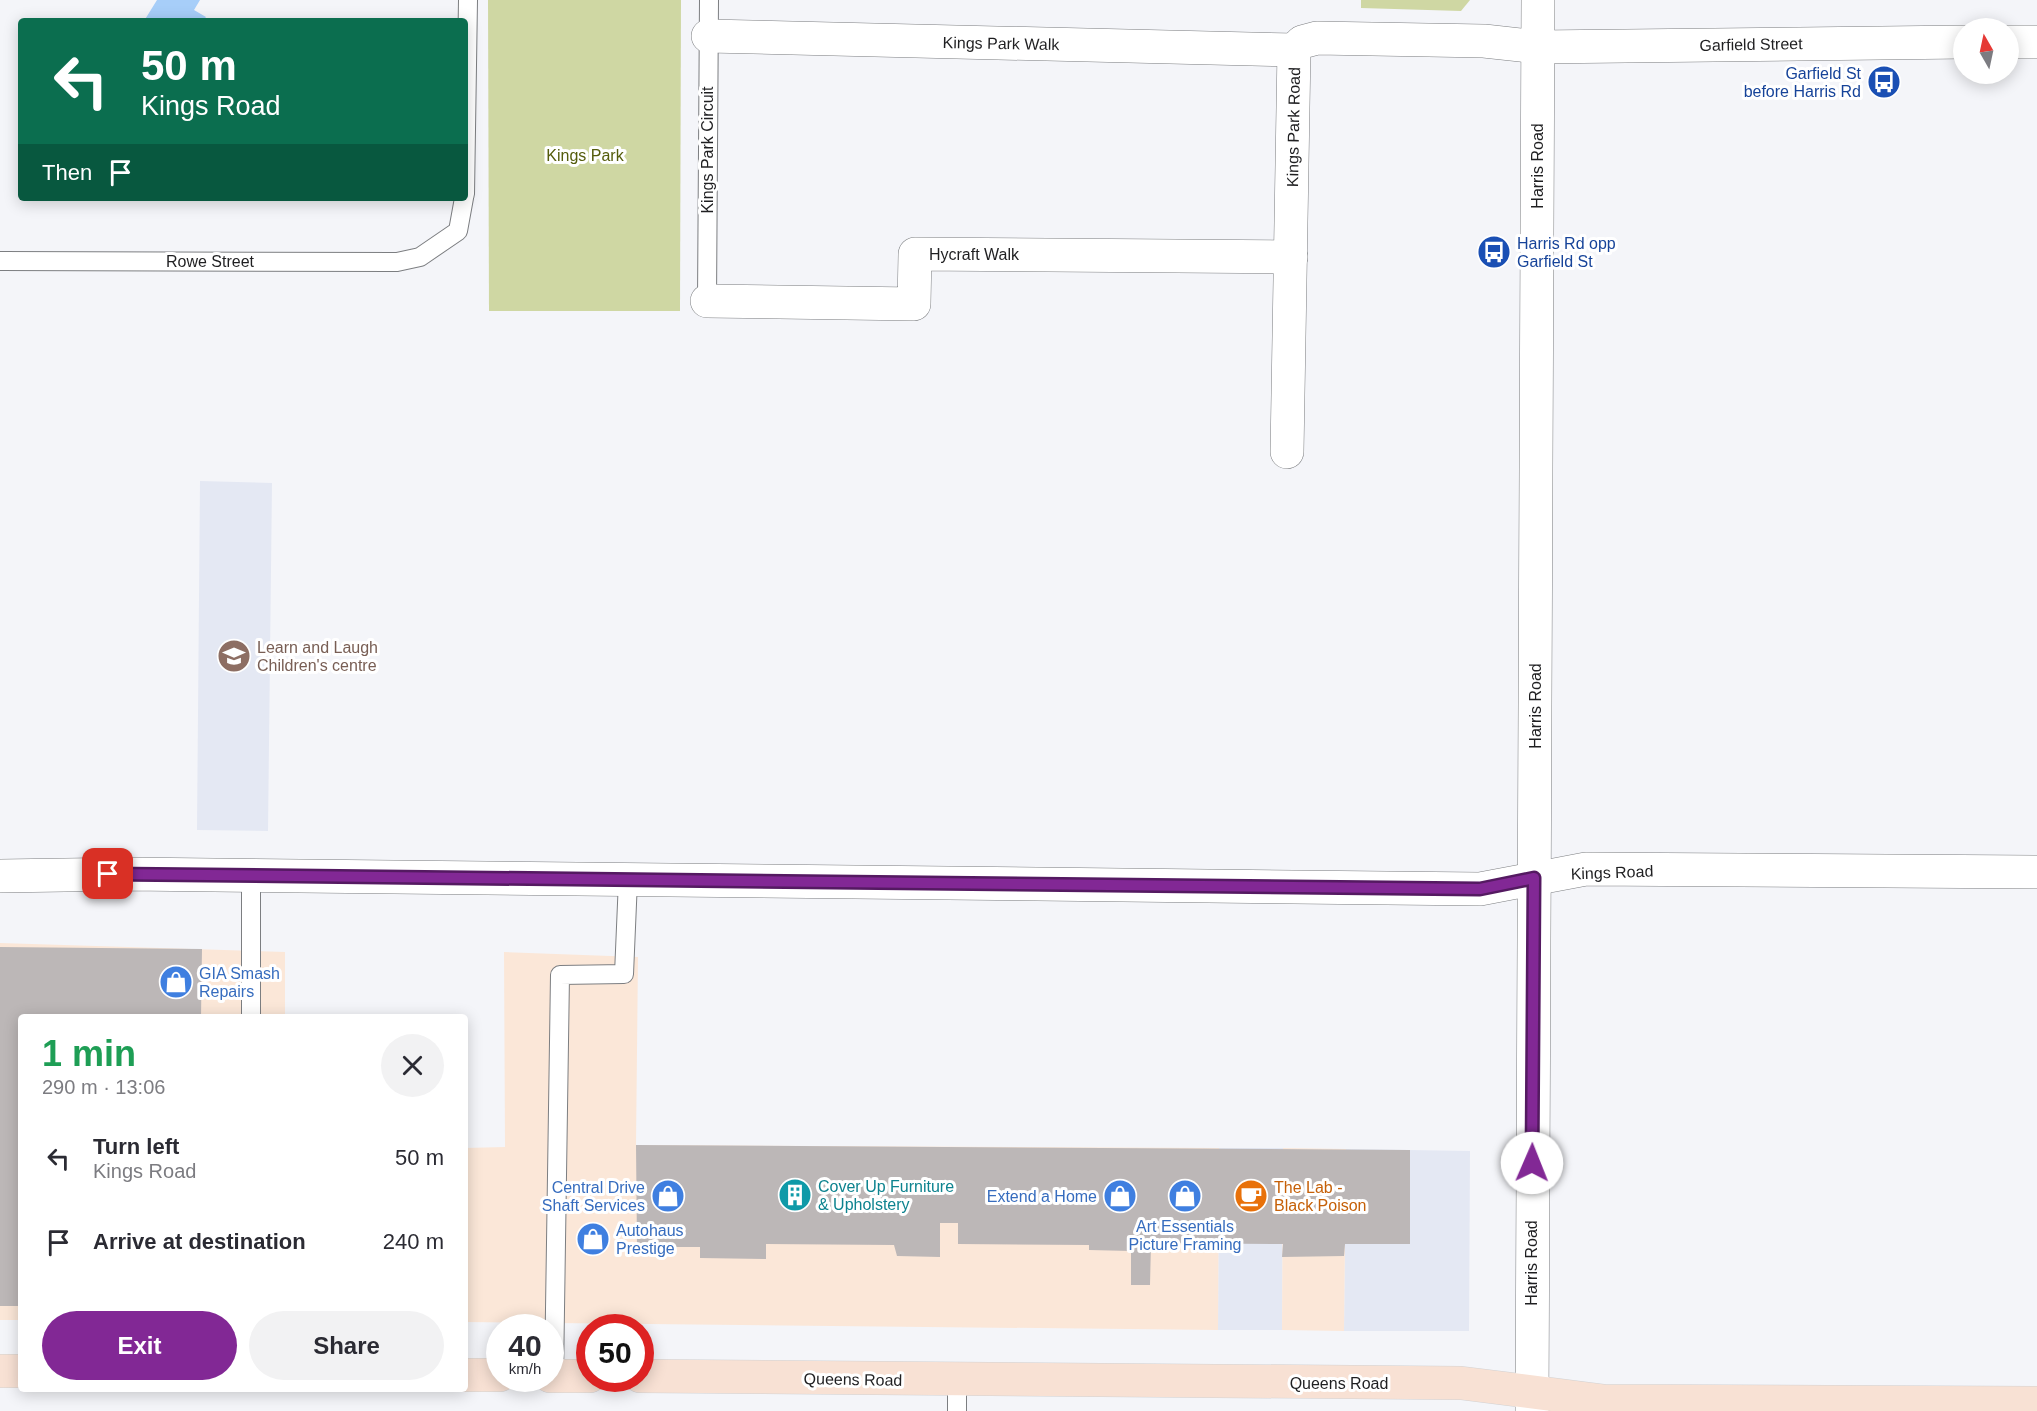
<!DOCTYPE html>
<meta charset="utf-8">
<style>
:root{--surface:#fff;--page:#f2f2f3;--text:#2b2b33;--muted:#7c7c81;--accent:#822895}
body{margin:0;font-family:Arial,sans-serif;background:var(--page);color:var(--text);height:100vh;display:flex;flex-direction:column;font-size:22px;white-space:nowrap}
*{box-sizing:border-box;margin:0}
p{font-size:20px;color:var(--muted)}
.icon{flex:none;width:33px;height:33px;fill:none;stroke:currentColor;stroke-width:2;stroke-linecap:round;stroke-linejoin:round}
.map{position:relative;flex:1;overflow:hidden}
.drawer{position:absolute;left:18px;top:1014px;width:450px;height:378px;display:flex;flex-direction:column;background:var(--surface);border-radius:6px;box-shadow:0 3px 15px #0003}
.drawer>*{flex:none}
.hud{position:absolute;left:18px;top:18px;width:450px;height:183px;border-radius:6px;box-shadow:0 3px 15px #0003;background:#0b6e4f;color:#fff;overflow:hidden}
.needle{width:39px;rotate:351deg}
.buttons{position:absolute;left:1953px;top:18px;display:grid;gap:12px}
.buttons a{display:grid;place-items:center;width:66px;height:66px;border-radius:50%;background:var(--surface);box-shadow:0 3px 15px #0003;font-size:30px}
.speed{position:absolute;left:486px;top:1314px;display:flex;gap:12px;font-size:30px;font-weight:700;text-align:center}
.speed>*{display:grid;place-content:center;width:78px;height:78px;border-radius:50%;background:var(--surface);box-shadow:0 3px 15px #0003;line-height:1}
.speed small{font-size:15px;font-weight:400}
.speed .limit{border:9px solid #d22;background:#fff;color:#111}
.pin{position:absolute;display:grid;place-items:center;width:51px;height:51px;color:#fff;margin:-26px;border-radius:12px;box-shadow:0 3px 9px #0006}
.me{position:absolute;width:66px;margin:-33px;rotate:1deg;stroke-linejoin:round;filter:drop-shadow(0 0 4px #0008)}
.turn{display:flex;align-items:center;gap:21px;height:126px;padding:0 24px;font-size:27px}
.turn .icon{width:78px;height:78px;stroke-width:2.5}
.turn b{display:block;font-size:42px;line-height:51px}
.then{display:flex;align-items:center;height:57px;padding:0 24px;background:#0003;gap:12px;font-size:22px}
.round{display:grid;place-items:center;flex:none;width:63px;height:63px;border-radius:32px;background:var(--page)}
.summary{display:flex;align-items:center;justify-content:space-between;height:102px;padding:0 24px}
h1{font-size:36px;font-weight:700;line-height:45px;color:#1e9e55}
.cta{display:flex;gap:12px;margin-top:auto;padding:12px 24px}
.cta a{flex:1;height:69px;border-radius:36px;background:var(--accent);color:#fff;font-size:24px;font-weight:700;line-height:69px;text-align:center}
.cta a+a{background:var(--page);color:var(--text)}
ul{padding:0;list-style:none}
li{display:flex;align-items:center;gap:18px;height:84px;padding:0 24px}
li div{flex:1}
li b{display:block;font-size:22px}
li em{font-style:normal}
.map>svg:first-child{display:block}
.built{fill:#e4e8f3}
.industrial{fill:#fbe7d8}
.green{fill:#cfd7a3}
.water{fill:#a7cef9}
.building{fill:#bcb7b7}
.lines{fill:none;stroke-linecap:round;stroke-linejoin:round}
.lane-casing{stroke:#7c7e81;stroke-width:20}
.street-casing{stroke:#7c7e81;stroke-width:34}
.secondary-casing{stroke:#7c7e81;stroke-width:34}
.primary-casing{stroke:#d2d2d3;stroke-width:34}
.lane{stroke:#fff;stroke-width:18}
.street{stroke:#fff;stroke-width:33}
.secondary{stroke:#fff;stroke-width:33}
.primary{stroke:#f8e1d4;stroke-width:33}
.route-casing{stroke:#541a61;stroke-width:15}
.route{stroke:#822895;stroke-width:10}
.labels{text-anchor:middle;stroke-width:6;stroke-linejoin:round;paint-order:stroke}
.street-label{font-size:16px;fill:#1f1f21;stroke:#fff}
.transit-label{font-size:16px;fill:#164399;stroke:#fff;text-anchor:end}
.park-label{font-size:16px;fill:#545c0b;stroke:#fff}
.education-label{font-size:16px;fill:#785e54;stroke:#fff;text-anchor:start}
.shop-label{font-size:16px;fill:#366cbe;stroke:#fff;text-anchor:start}
.culture-label{font-size:16px;fill:#0d838f;stroke:#fff;text-anchor:start}
.food-label{font-size:16px;fill:#c56008;stroke:#fff;text-anchor:start}
</style>
<div class="map">
<svg width="2037" height="1411" viewBox="0 0 2037 1411">
<rect width="100%" height="100%" fill="#f4f5f9"/>
<g class="built">
<polygon points="200,481 272,483 268,831 197,830"/>
<polygon points="1219,1148 1283,1148 1282,1330 1218,1330"/>
<polygon points="1346,1149 1470,1151 1469,1331 1344,1331"/>
</g>
<g class="industrial">
<polygon points="0,943 285,952 285,1017 21,1017 21,1320 0,1320"/>
<polygon points="504,952 638,957 636,1145 1219,1148 1218,1330 465,1322 465,1148 505,1147"/>
<polygon points="1283,1148 1346,1149 1344,1331 1282,1330"/>
</g>
<g class="green">
<polygon points="488,0 681,0 680,311 489,311"/>
<polygon points="1361,0 1470,0 1461,11 1361,8"/>
</g>
<polygon class="water" points="157,0 200,0 194,10 206,17 203,21 144,21"/>
<g class="building">
<polygon points="0,947 202,949 201,1017 21,1017 21,1306 0,1306"/>
<polygon points="636,1145 1410,1150 1410,1244 1345,1244 1344,1256 1282,1257 1283,1244 1151,1243 1150,1285 1131,1285 1131,1251 1089,1250 1089,1245 958,1244 958,1223 940,1223 940,1257 897,1256 894,1245 766,1244 766,1259 700,1258 700,1247 637,1247"/>
</g>
<g class="lines">
<g class="lane-casing">
<g id="lane">
<polyline points="465,194 468,0"/>
<polyline points="0,261 397,262 420,257 458,231 464,198"/>
<polyline points="707,301 709,0"/>
<polyline points="251,1017 251,875"/>
<polyline points="554,1376 560,975 624,974 628,880"/>
<polyline points="957,1411 957,1381"/>
</g>
</g>
<g class="street-casing">
<g id="street">
<polyline points="708,36 1294,50"/>
<polyline points="707,301 914,304 915,254 1291,257"/>
<polyline points="1287,452 1294,50 1302,42 1317,38 1484,41 1538,47"/>
<polyline points="0,876 130,874 1480,889 1586,869 2037,872"/>
</g>
</g>
<g class="secondary-casing">
<g id="secondary">
<polyline points="2008,42 2037,42"/>
<polyline points="1538,47 1964,42"/>
<polyline points="1532,1411 1538,0"/>
</g>
</g>
<g class="primary-casing">
<g id="primary">
<polyline points="0,1371 21,1371"/>
<polyline points="465,1375 500,1375"/>
<polyline points="550,1376 590,1376"/>
<polyline points="640,1376 1461,1383 1604,1401 2037,1403"/>
</g>
</g>
<use href="#lane" class="lane"/>
<use href="#street" class="street"/>
<use href="#secondary" class="secondary"/>
<use href="#primary" class="primary"/>
</g>
<g class="lines">
<g class="route-casing">
<polyline id="route" points="108,874 1480,889 1534,878 1532,1163"/>
</g>
<use href="#route" class="route"/>
</g>
<defs>
<g id="bus-disc" transform="scale(1.725)"><circle r="9.5" fill="#1a4fb4" stroke="#fff"/><path d="M-5-6H5V4H4V6H2V4H-2V6H-4V4H-5ZM-3.5-4V0h7V-4ZM-3.5 1.2v1.5H-2V1.2ZM2 1.2v1.5H3.5V1.2Z" fill="#fff"/></g>
<g id="school-disc" transform="scale(1.725)"><circle r="9.5" fill="#8d6e63" stroke="#fff"/><path d="M0-5L7-2L0 1L-7-2ZM-4 1L0 2.5L4 1V4Q0 6-4 4Z" fill="#fff"/></g>
<g id="shop-disc" transform="scale(1.725)"><circle r="9.5" fill="#3f7fe0" stroke="#fff"/><path d="M-5-2.5h2.3a2.7 3.5 0 0 1 5.4 0H5L5.5 6h-11ZM-1.5-2.5h3a1.5 2.3 0 0 0-3 0Z" fill="#fff"/></g>
<g id="building-disc" transform="scale(1.725)"><circle r="9.5" fill="#0f9aa8" stroke="#fff"/><path d="M-4-6H4V6H1V3H-1V6H-4ZM-2.5-4.3h1.7v1.8h-1.7ZM.8-4.3h1.7v1.8H.8ZM-2.5-1h1.7V.8h-1.7ZM.8-1h1.7V.8H.8Z" fill="#fff"/></g>
<g id="cafe-disc" transform="scale(1.725)"><circle r="9.5" fill="#e8710a" stroke="#fff"/><path d="M-5.5-4.5H6V0H3Q3 3.5 0 3.5H-2.5Q-5.5 3.5-5.5 0ZM3-3.2v2h1.7v-2ZM-6 4.5H4V6H-6Z" fill="#fff"/></g>
</defs>
<g fill-rule="evenodd">
<use href="#bus-disc" x="1884" y="82"/>
<use href="#bus-disc" x="1494" y="252"/>
<use href="#school-disc" x="234" y="656"/>
<use href="#shop-disc" x="176" y="982"/>
<use href="#building-disc" x="795" y="1195"/>
<use href="#shop-disc" x="668" y="1196"/>
<use href="#shop-disc" x="1120" y="1196"/>
<use href="#shop-disc" x="1185" y="1196"/>
<use href="#cafe-disc" x="1251" y="1196"/>
<use href="#shop-disc" x="593" y="1239"/>
</g>
<g class="labels">
<g class="street-label">
<text transform="translate(1001 43) rotate(1)" y="6">Kings Park Walk</text>
<text transform="translate(1751 44) rotate(-1)" y="6">Garfield Street</text>
<text transform="translate(1293 127) rotate(-89)" y="6">Kings Park Road</text>
<text transform="translate(707 150) rotate(-90)" y="6">Kings Park Circuit</text>
<text transform="translate(1537 166) rotate(-90)" y="6">Harris Road</text>
<text x="974" y="260">Hycraft Walk</text>
<text x="210" y="267">Rowe Street</text>
<text transform="translate(1535 706) rotate(-90)" y="6">Harris Road</text>
<text transform="translate(1612 872) rotate(-2)" y="6">Kings Road</text>
<text transform="translate(1531 1263) rotate(-90)" y="6">Harris Road</text>
<text transform="translate(853 1379) rotate(1)" y="6">Queens Road</text>
<text x="1339" y="1389">Queens Road</text>
</g>
<g class="transit-label">
<text x="1861" y="79">Garfield St<tspan x="1861" dy="18">before Harris Rd</tspan></text>
<text x="1517" y="249" text-anchor="start">Harris Rd opp<tspan x="1517" dy="18">Garfield St</tspan></text>
</g>
<g class="park-label">
<text x="585" y="161">Kings Park</text>
</g>
<g class="education-label">
<text x="257" y="653">Learn and Laugh<tspan x="257" dy="18">Children's centre</tspan></text>
</g>
<g class="shop-label">
<text x="199" y="979">GIA Smash<tspan x="199" dy="18">Repairs</tspan></text>
<text x="645" y="1193" text-anchor="end">Central Drive<tspan x="645" dy="18">Shaft Services</tspan></text>
<text x="1097" y="1202" text-anchor="end">Extend a Home</text>
<text x="1185" y="1232" text-anchor="middle">Art Essentials<tspan x="1185" dy="18">Picture Framing</tspan></text>
<text x="616" y="1236">Autohaus<tspan x="616" dy="18">Prestige</tspan></text>
</g>
<g class="culture-label">
<text x="818" y="1192">Cover Up Furniture<tspan x="818" dy="18">&amp; Upholstery</tspan></text>
</g>
<g class="food-label">
<text x="1274" y="1193">The Lab -<tspan x="1274" dy="18">Black Poison</tspan></text>
</g>
</g>
</svg>
<div class="buttons">
<a><svg class="needle" viewBox="-14 -14 28 28"><path d="M0-13l5 13h-10z" fill="#e53935"/><path d="M0 13l5-13h-10z" fill="#7c7c81"/></svg></a>
</div>
<div class="speed"><div>40<small>km/h</small></div><div class="limit">50</div></div>
<div class="pin" style="left:108px;top:874px;background:#d93025"><svg class="icon" aria-label="arrive" viewBox="0 0 24 24"><path d="M6 21V4h12l-3 4 3 4H6"/></svg></div>
<svg class="me" style="left:1532px;top:1163px" viewBox="-20 -20 40 40"><circle r="19" fill="#fff"/><path d="M0-13L10 11 0 6-10 11z" fill="#822895"/></svg>
<div class="hud">
<div class="turn"><svg class="icon" aria-label="left" viewBox="0 0 24 24"><path d="M17 20v-9H6M10 6l-5 5 5 5"/></svg><div><b>50 m</b>Kings Road</div></div>
<div class="then">Then<svg class="icon" aria-label="arrive" viewBox="0 0 24 24"><path d="M6 21V4h12l-3 4 3 4H6"/></svg></div>
</div>
<section class="drawer">
<div class="summary"><div><h1>1 min</h1><p>290 m · 13:06</p></div><a class="round"><svg class="icon" aria-label="close" viewBox="0 0 24 24"><path d="M6 6l12 12M18 6L6 18"/></svg></a></div>
<ul>
<li><svg class="icon" aria-label="left" viewBox="0 0 24 24"><path d="M17 20v-9H6M10 6l-5 5 5 5"/></svg><div><b>Turn left</b><p>Kings Road</p></div><em>50 m</em></li>
<li><svg class="icon" aria-label="arrive" viewBox="0 0 24 24"><path d="M6 21V4h12l-3 4 3 4H6"/></svg><div><b>Arrive at destination</b></div><em>240 m</em></li>
</ul>
<div class="cta"><a>Exit</a><a>Share</a></div>
</section>
</div>
